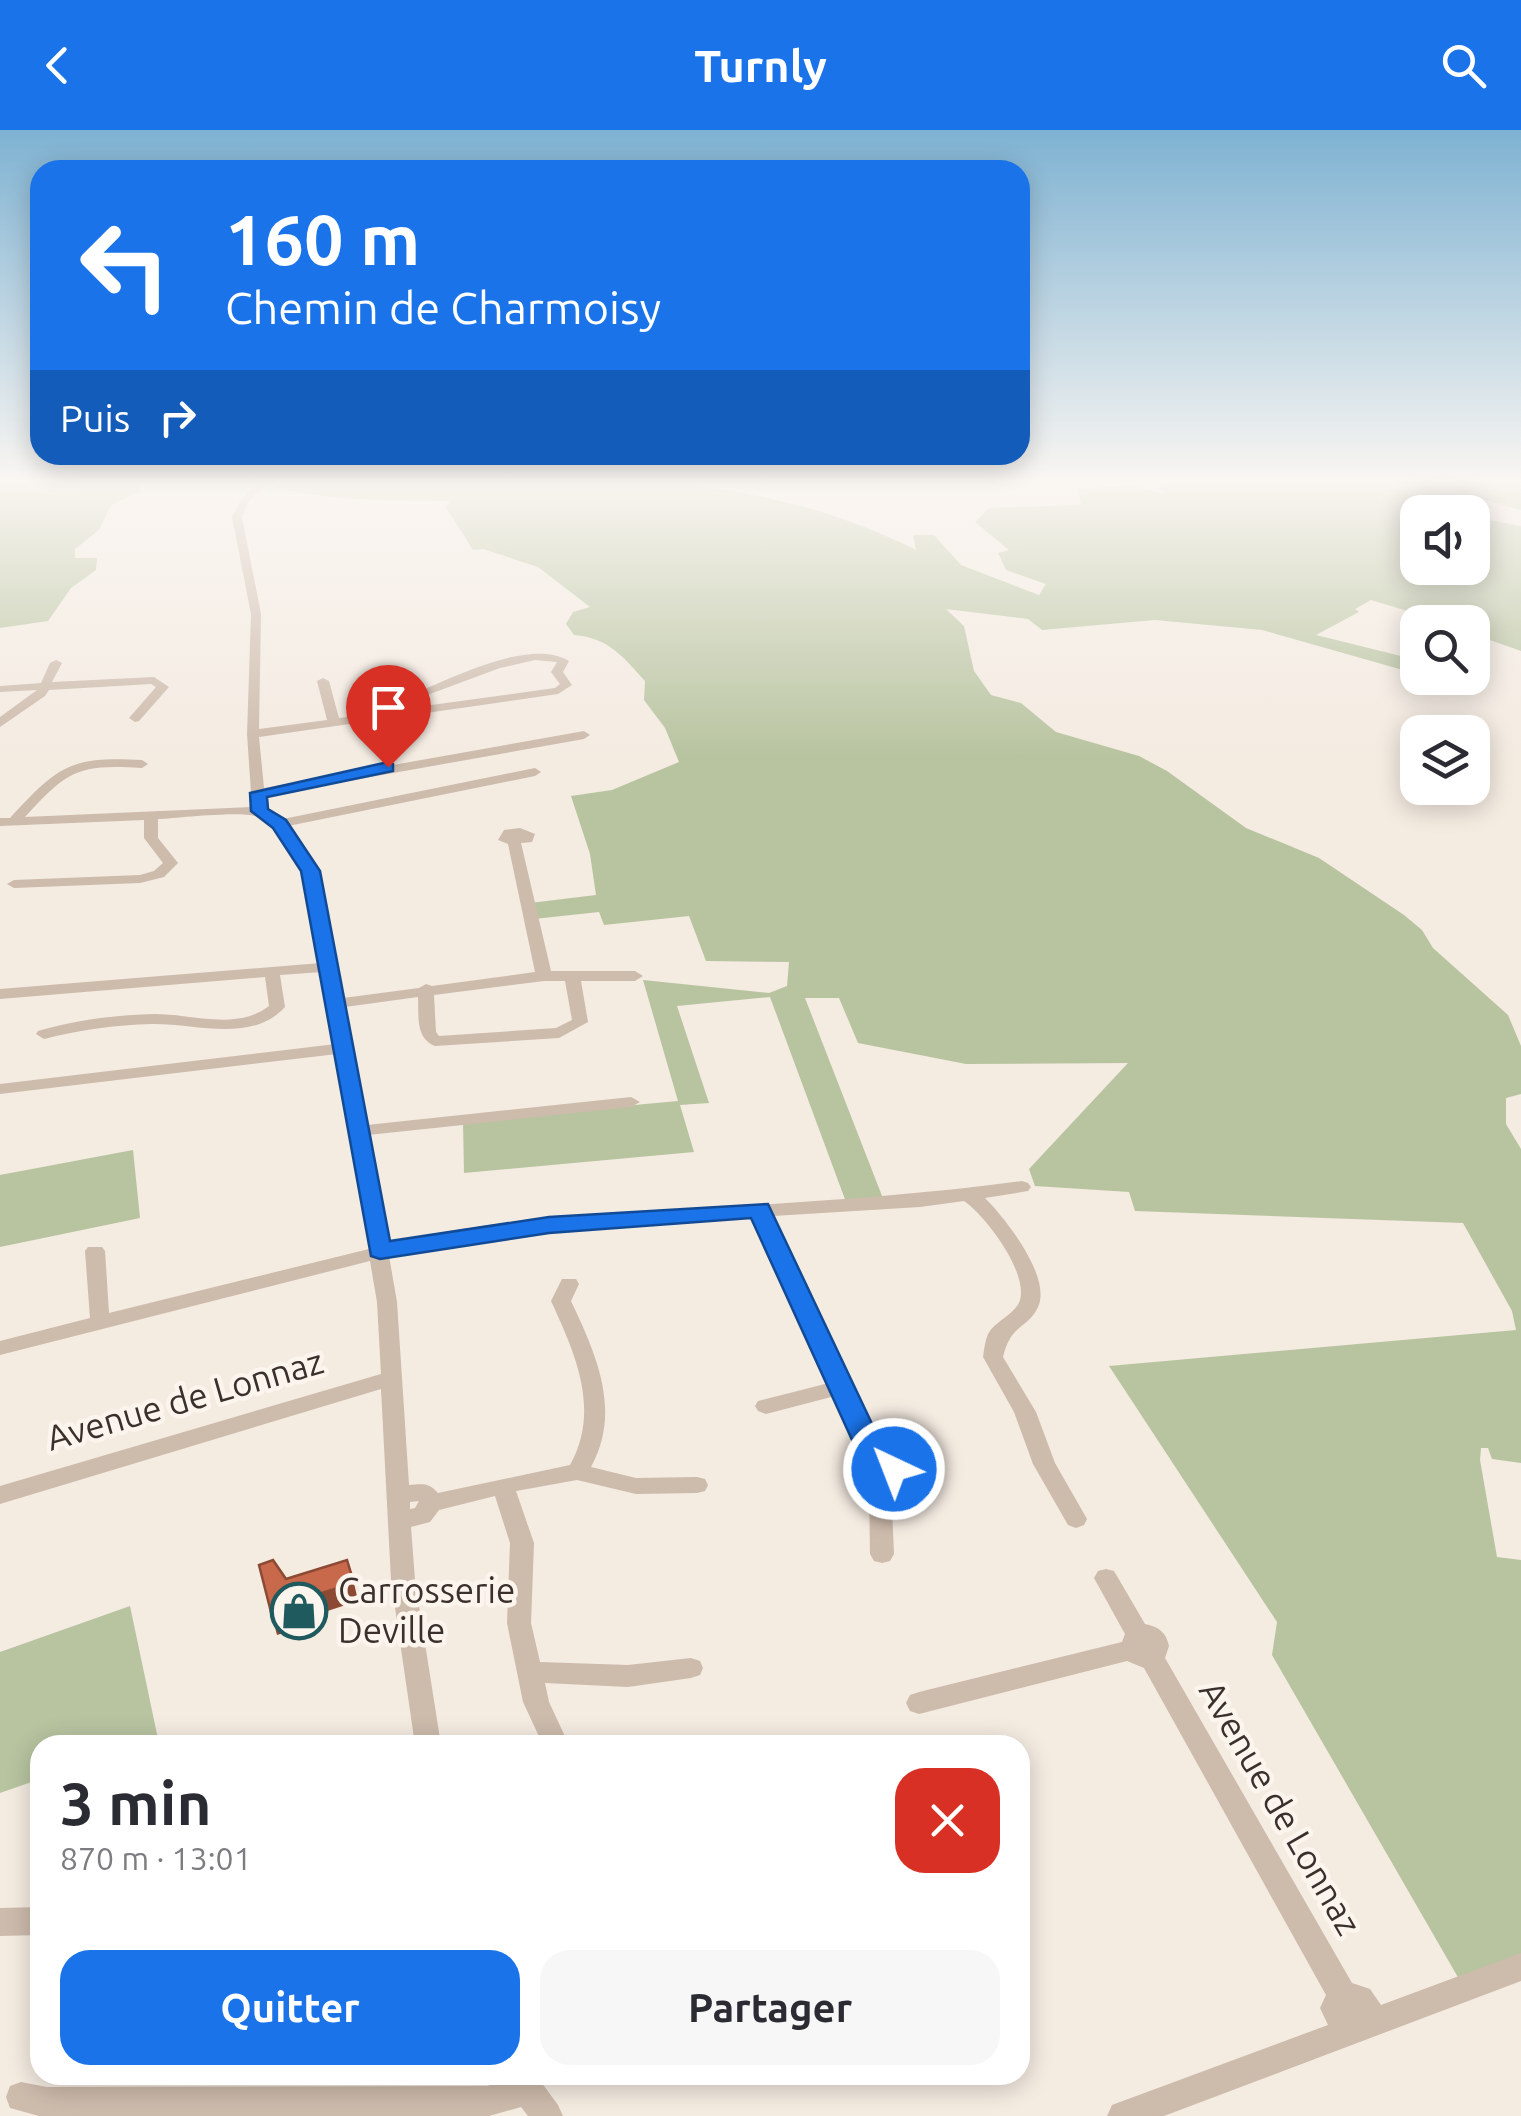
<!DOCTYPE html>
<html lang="fr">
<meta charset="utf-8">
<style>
:root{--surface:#fff;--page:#f7f7f7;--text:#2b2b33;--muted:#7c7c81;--accent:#1a73e8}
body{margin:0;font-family:Ubuntu,sans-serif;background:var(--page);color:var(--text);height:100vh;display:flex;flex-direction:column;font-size:38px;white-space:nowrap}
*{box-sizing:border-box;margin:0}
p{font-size:32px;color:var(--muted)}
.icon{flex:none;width:55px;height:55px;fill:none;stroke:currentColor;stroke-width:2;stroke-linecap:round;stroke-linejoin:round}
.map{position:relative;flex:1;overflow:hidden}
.panel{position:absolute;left:30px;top:1605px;width:1000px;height:350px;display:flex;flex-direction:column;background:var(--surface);border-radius:30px;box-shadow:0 5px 25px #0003}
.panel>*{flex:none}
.top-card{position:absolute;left:30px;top:30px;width:1000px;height:305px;border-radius:30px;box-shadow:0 5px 25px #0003;background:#1a73e8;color:#fff;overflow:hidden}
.fabs{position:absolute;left:1400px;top:365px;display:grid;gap:20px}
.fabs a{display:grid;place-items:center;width:90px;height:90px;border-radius:20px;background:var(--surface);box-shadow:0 5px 25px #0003;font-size:50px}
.pin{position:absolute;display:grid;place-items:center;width:85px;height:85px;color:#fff;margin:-102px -42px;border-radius:50% 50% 50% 0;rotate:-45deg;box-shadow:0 0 10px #0007}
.pin .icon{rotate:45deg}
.me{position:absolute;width:110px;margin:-55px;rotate:317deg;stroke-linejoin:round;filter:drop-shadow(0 0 8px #0008)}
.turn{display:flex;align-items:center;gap:35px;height:210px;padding:0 30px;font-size:45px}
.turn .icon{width:130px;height:130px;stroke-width:2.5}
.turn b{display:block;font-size:70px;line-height:85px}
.then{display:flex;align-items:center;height:95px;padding:0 30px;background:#0003;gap:20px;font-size:38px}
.round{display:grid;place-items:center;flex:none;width:105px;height:105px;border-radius:30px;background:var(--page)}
.overview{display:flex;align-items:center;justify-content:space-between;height:170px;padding:0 30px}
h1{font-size:60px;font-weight:600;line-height:75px}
.button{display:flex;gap:20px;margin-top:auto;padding:20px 30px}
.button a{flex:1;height:115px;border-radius:30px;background:var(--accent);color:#fff;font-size:40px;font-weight:600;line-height:115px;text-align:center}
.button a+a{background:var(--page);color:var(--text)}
header{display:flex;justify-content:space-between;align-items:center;height:130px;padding:0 30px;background:var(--accent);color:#fff;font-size:45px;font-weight:600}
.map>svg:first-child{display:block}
.green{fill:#b8c4a0}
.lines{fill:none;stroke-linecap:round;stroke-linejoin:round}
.minor{fill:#cdbbac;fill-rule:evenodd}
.shaded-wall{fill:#8c4a34}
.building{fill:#c8694b;stroke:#8c4a34;stroke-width:2.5}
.route{fill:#1a73e8;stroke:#114b97;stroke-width:2.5}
.labels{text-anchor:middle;stroke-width:9;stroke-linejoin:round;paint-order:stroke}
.near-street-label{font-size:35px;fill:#3b302b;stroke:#fbf5ee}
.near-poi-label{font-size:35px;fill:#3b302b;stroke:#fbf5ee;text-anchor:start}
</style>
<header><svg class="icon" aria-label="back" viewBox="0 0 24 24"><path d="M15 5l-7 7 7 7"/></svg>Turnly<svg class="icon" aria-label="search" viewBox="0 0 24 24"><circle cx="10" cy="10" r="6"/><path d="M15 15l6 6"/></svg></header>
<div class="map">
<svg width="1521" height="1986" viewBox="0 0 1521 1986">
<rect width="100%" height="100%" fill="#f4ebe1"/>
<g class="green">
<polygon points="0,348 134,348 141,361 111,375 99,400 75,419 75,428 97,428 96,440 71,458 48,491 0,498"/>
<path d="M275 348C487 348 721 321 916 420L913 405H934L961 435 1039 465 1046 454 1006 440 998 423 1009 420 975 392 989 378 1081 375 1078 359 1131 355 1165 364 1159 357 1171 348H1521V380L1485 370 1420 367 1432 378 1454 382H1418V438H1472L1473 387 1521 396V521L1473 504 1472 492H1444L1371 470 1355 479 1359 482 1316 505 1417 530V544L1262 500 1155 490 1042 500 1028 489 946 479 964 496 974 541 991 565 1021 573 1056 602 1139 626 1167 641 1246 698 1319 728 1404 785 1422 800 1433 818 1508 885 1521 916V964L1506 968V994L1521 1019V1333L1492 1329 1488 1318H1481L1480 1330 1497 1427 1521 1430V1825L1459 1849 1272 1525 1277 1492 1109 1236 1516 1200 1512 1181 1463 1093 1135 1081 1129 1062 1035 1056 1029 1039 1128 933 966 934 858 913 839 868H805L884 1071 846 1072 770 867 677 876 709 973 680 975 694 1022 464 1043 463 991 678 971 643 850 769 863 787 856 789 832 706 831 689 786 604 795 599 782 534 789 530 773 596 765 590 724 571 666 612 660 679 632 665 598 644 570 645 551C622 526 609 508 574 505L566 494 573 482 590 477 538 437 483 419 473 420 446 377 450 371C390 370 332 372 273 357L285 353Z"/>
<polygon points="133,1020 140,1088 0,1117 0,1045"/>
<polygon points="130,1476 158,1609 141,1615 40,1615 40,1649 0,1663 0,1522"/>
</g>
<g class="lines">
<g class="minor">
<path d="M264 348H273L249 371 242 387 261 484 259 599 327 590 317 551 323 548 329 551 339 588 412 578 413 568 422 560C459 545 532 508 569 531L563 542 572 555 558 564 259 607 264 658 584 601 590 605 584 609 264 666 265 679 283 689 535 638 541 642 535 646 288 696 317 737 343 868 419 858 426 854 432 856 535 842 508 714 498 710 504 700 520 698 535 704 532 712 521 713 551 841H635L643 846 635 851H581L588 892 559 908 435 916C415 908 419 886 418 867L345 877 367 995 631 967 640 972 631 977 368 1005 387 1114C477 1091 574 1086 666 1081 785 1073 904 1067 1022 1051L1028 1053 1031 1057 1028 1061 985 1068C1005 1088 1052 1147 1038 1177 1028 1199 1011 1193 1003 1227L1036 1282 1055 1333 1087 1389 1084 1395 1076 1398 1068 1395 1033 1334 1014 1282 983 1227C984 1220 985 1211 988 1204 995 1191 1016 1184 1020 1170 1028 1142 986 1086 964 1071L920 1077 773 1086 879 1316C901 1322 909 1338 891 1355L894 1424 890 1431 882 1433 874 1431 870 1424 869 1356 860 1351 854 1338 860 1323 835 1266 766 1284 758 1281 755 1276 758 1271 829 1253 754 1087 580 1098 423 1117 389 1126 397 1172 409 1355C422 1354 429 1352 438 1363L570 1335C601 1280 575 1223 551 1171L562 1149H576L579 1154 571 1171C596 1224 622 1281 591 1337L636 1348 697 1347 705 1349 708 1355 705 1361 697 1363 636 1364 577 1350 516 1361 534 1413 531 1493 540 1532 628 1535 691 1528 700 1531 703 1538 700 1545 691 1548 628 1557 545 1553 549 1572 569 1615H543L523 1572 507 1493 510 1413 495 1366 439 1380 430 1392 411 1397 415 1450 441 1615H415L391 1450 381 1259 0 1374V1356L381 1244 377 1172 370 1131 0 1225V1211L90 1188 85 1121 88 1117H102L105 1121 109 1183 369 1119 337 924 0 964V954L336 914 322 842 280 845 285 877C251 914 195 893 152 894 115 895 79 900 44 909L36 904 38 901C76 890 115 885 155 884 192 884 237 901 269 876L265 847 0 869V859L321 833C313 790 307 706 259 687 243 680 179 688 158 689V708L178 733 164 747 140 753 14 758 7 754 14 750 140 745 154 741 163 733 144 708V690L0 696V688H10C58 636 70 626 142 630L148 634 142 638C78 634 68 640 25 687L252 677 247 604 251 484 232 387 242 368ZM535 530 557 532 551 542 560 554 555 558 424 576 425 569 430 564 500 538ZM544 851H565L572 890 556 898 439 906 436 902 434 865ZM419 1371 415 1378 410 1379V1372Z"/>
<polygon points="56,530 62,533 52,552 154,547 169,557 139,591 135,592 129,588 156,557 151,554 49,560 45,566 0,597 0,587 37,560 0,562 0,556 41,553 50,533"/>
<path d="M1106 1439 1114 1441 1145 1494C1159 1497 1166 1502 1169 1516L1165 1528 1352 1853 1370 1859 1381 1875 1521 1823V1851L1164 1986H1107L1112 1975 1328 1895 1320 1878 1326 1865 1144 1538 1127 1531 919 1584 910 1581 906 1573 910 1565 919 1562 1122 1512 1125 1504 1094 1448 1098 1441Z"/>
<polygon points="40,1777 40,1805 0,1806 0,1778"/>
<polygon points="502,1945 536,1945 558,1975 563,1986 528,1986 521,1977 489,1986 39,1986 10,1978 6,1967 10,1956 21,1952 47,1957 487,1956 504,1951"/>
</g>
</g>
<polygon class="shaded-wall" points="354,1453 358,1471 306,1488 308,1495 277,1505 272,1486 302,1469"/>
<polygon class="building" points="273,1430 286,1449 347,1430 354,1453 302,1469 304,1476 272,1486 259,1435"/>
<linearGradient id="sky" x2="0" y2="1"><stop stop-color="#7eb2d2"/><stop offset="0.56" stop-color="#faf6f2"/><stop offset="1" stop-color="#faf6f2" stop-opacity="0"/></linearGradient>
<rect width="1521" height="626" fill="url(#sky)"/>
<polygon class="route" points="388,632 393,634 393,641 267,667 268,679 286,690 320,741 390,1111 549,1087 768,1074 883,1317 898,1321 908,1339 904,1346 883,1346 878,1338 863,1334 751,1088 549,1103 380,1129 371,1126 301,741 273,698 251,681 250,663"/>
<defs>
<g id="shop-ring" transform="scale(2.875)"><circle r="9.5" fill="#fbf5ee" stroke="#1f5a5e" stroke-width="1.5"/><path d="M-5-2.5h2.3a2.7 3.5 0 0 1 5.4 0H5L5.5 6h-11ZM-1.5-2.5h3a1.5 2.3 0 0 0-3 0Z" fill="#1f5a5e"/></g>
</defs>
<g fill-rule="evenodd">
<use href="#shop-ring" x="299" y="1481"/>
</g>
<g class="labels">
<g class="near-street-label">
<text transform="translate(185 1270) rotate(-16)" y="12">Avenue de Lonnaz</text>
<text transform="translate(1280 1678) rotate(60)" y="12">Avenue de Lonnaz</text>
</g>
<g class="near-poi-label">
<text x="338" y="1473">Carrosserie<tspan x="338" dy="40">Deville</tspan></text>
</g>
</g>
</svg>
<div class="fabs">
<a><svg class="icon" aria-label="sound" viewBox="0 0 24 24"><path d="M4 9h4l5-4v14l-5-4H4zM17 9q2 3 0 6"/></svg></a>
<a><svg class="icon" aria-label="search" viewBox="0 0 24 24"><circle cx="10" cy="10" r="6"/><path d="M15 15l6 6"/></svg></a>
<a><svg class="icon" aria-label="layers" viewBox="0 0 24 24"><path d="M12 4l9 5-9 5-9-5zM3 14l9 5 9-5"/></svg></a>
</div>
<div class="pin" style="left:388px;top:637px;background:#d93025"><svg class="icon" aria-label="arrive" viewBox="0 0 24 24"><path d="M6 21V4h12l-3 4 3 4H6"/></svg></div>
<svg class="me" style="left:894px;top:1339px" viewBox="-20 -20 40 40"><circle r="17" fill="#1a73e8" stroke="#fff" stroke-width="3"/><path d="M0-11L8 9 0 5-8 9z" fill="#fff"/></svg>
<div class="top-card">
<div class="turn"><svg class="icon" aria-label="left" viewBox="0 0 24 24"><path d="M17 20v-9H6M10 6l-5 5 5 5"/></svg><div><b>160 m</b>Chemin de Charmoisy</div></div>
<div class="then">Puis<svg class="icon" aria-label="right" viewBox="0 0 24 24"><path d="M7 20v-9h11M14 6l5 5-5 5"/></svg></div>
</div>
<section class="panel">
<div class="overview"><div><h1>3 min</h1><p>870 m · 13:01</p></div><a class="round" style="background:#d93025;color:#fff"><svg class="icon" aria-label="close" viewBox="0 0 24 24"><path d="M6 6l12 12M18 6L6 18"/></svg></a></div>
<div class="button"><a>Quitter</a><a>Partager</a></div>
</section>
</div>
